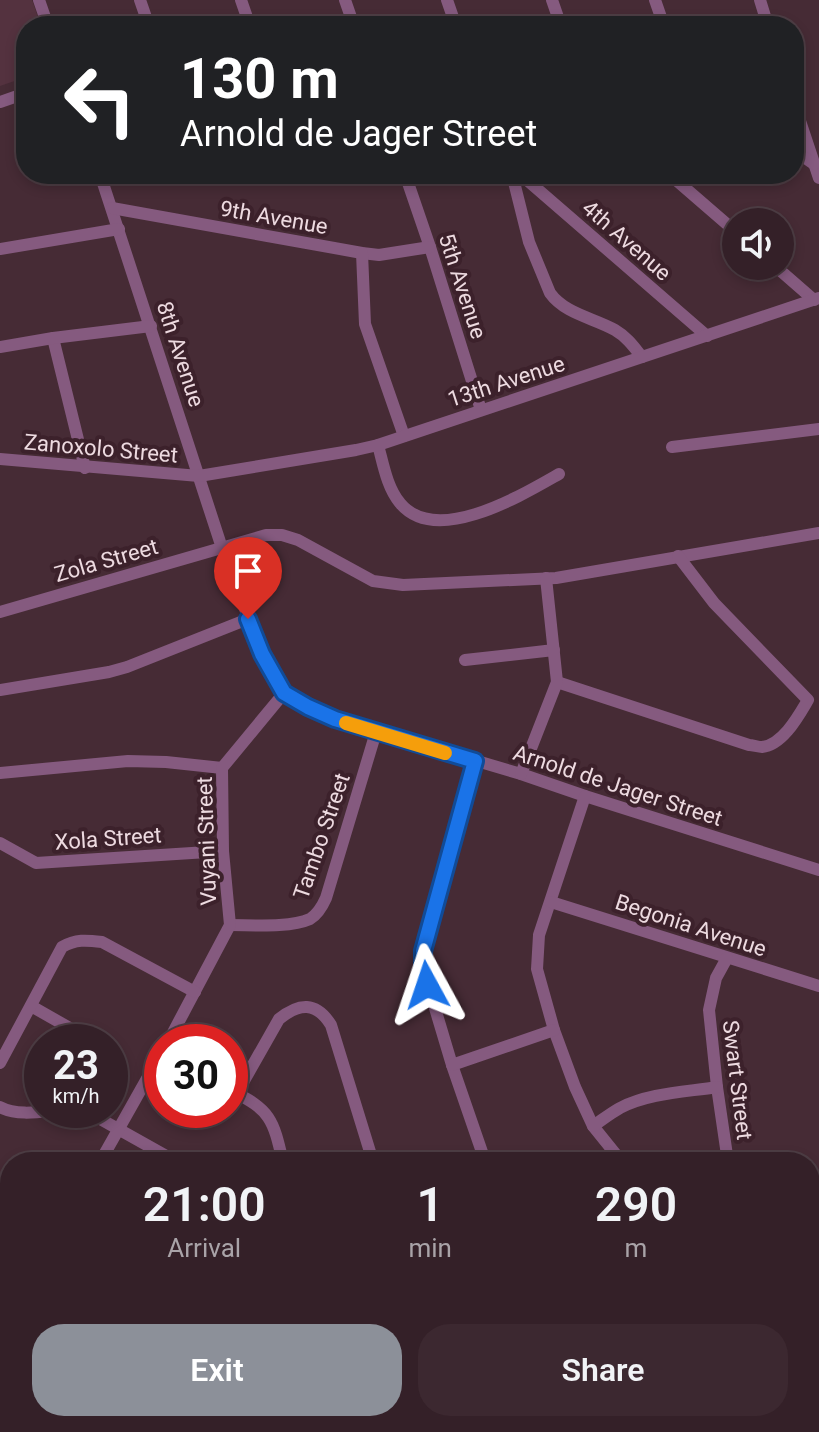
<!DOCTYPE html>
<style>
:root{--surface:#342028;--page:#3c2830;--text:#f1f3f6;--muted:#a9a3a8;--line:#4e3e45;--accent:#8c9099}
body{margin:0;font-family:Roboto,sans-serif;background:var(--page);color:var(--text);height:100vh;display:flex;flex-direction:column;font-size:30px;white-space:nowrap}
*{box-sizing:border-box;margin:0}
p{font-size:26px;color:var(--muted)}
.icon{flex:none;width:44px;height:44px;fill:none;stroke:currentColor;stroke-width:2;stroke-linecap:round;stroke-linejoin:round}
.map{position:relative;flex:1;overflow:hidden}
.panel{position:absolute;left:0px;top:1152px;width:820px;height:280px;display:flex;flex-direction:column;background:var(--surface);border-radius:32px 32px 0 0;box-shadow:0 4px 12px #0003,0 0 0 2px var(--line)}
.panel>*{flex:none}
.hud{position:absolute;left:16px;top:16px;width:788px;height:168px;border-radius:32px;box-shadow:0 4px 12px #0003,0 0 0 2px var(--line);background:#202124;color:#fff;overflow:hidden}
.buttons{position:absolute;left:722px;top:208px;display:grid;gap:16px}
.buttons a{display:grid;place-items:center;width:72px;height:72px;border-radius:50%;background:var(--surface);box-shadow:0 4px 12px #0003,0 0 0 2px var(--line);font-size:40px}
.speed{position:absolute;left:24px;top:1024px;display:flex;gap:16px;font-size:40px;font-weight:700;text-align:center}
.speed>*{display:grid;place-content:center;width:104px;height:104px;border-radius:50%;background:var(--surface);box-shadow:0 4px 12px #0003,0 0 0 2px var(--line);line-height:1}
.speed small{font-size:20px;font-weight:400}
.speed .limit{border:12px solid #d22;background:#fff;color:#111}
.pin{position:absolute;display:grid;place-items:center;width:68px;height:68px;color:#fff;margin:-82px -34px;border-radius:50% 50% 50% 0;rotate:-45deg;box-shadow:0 0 8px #0007}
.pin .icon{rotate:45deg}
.me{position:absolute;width:88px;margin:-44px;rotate:355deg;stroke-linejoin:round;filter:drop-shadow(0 0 6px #0008)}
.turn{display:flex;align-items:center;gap:28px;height:168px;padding:0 32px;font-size:36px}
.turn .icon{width:104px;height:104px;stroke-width:2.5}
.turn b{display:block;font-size:56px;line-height:68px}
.eta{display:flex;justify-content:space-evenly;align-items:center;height:136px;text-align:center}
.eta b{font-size:48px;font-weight:600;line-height:56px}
.button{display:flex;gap:16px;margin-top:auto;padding:16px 32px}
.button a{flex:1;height:92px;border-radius:32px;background:var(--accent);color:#fff;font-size:32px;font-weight:600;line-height:92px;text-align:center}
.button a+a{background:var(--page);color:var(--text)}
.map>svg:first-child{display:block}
.built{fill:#54323f}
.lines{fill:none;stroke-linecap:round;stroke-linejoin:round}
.street{stroke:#855a7f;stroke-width:12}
.route-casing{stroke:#114b97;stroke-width:20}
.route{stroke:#1a73e8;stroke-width:14}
.slow{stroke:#f59e0b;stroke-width:14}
.labels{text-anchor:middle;stroke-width:8;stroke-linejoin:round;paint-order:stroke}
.street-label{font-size:22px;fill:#eddae0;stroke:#3c212b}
</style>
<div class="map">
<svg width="819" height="1432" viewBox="0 0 819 1432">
<rect width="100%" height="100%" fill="#462b35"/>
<polygon class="built" points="0,0 32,0 41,26 26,26 26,77 0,86"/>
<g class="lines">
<g class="street">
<polyline points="39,0 48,26"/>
<polyline points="140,0 149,26"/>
<polyline points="241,0 250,26"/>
<polyline points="345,0 354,26"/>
<polyline points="447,0 456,26"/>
<polyline points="552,0 561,26"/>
<polyline points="655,0 664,26"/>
<polyline points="760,0 768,26"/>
<polyline points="0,102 26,93"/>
<polyline points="794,103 819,178"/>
<polyline points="794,150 814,164"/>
<polyline points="100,174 222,548 262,654 284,693 308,707 335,719 521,774 585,796 819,870"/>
<path d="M216 174C235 177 276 186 291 174"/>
<polyline points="405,174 430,247 481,410"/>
<path d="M512 174 529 242 550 293C565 314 594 318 615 330 627 337 634 347 642 357"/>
<polyline points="520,174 707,336"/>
<polyline points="669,174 736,232"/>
<polyline points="112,208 362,253 379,255 430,247"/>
<polyline points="0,249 119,229"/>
<polyline points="362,253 365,324 404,436"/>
<polyline points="775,266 814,300"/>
<polyline points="53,338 85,468"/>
<polyline points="0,347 53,338 151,326"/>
<path d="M378 445C383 463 387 488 400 503 436 547 522 495 559 474"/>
<polyline points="672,447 819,429"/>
<polyline points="0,459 199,476 356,450 378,445 819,298"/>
<polyline points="0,612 266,535 282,535 298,540 373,581 403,585 556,578 819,533"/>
<polyline points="465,660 554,650"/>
<path d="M557 682 749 745C753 745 758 747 762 747 783 745 799 715 808 700L714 603 678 556"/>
<polyline points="0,690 109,672 127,667 248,619"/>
<polyline points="475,761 427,929 423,951 423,968 452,1065 482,1152 488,1162"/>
<polyline points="0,773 128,761 166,762 222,768"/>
<polyline points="521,774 557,682 546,578"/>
<polyline points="585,796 539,935 537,969 554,1030 575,1087 593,1126 622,1162"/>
<polyline points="0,843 36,863 223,851"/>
<polyline points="551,902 819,986"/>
<path d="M230 925C253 925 290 928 310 919 318 914 322 907 326 898L376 732"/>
<polyline points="727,958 716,978 709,1010 717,1087 728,1162"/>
<polyline points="31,1006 75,1031 86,1042"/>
<polyline points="168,1042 230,925 223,851 222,768 284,693"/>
<path d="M0 1063 62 947C76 939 86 940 102 942L195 992"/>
<polyline points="452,1065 554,1030"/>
<path d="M230 1090C271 1110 273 1119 283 1162"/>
<path d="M237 1093 279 1019C299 1003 316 1001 331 1025L371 1155V1162"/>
<path d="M0 1107C17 1116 39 1112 58 1110"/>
<polyline points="80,1110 86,1111 177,1162"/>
<path d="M593 1126C602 1120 611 1113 620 1108 649 1093 686 1092 717 1087"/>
<polyline points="100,1162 162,1052"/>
<polyline points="0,1237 10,1234"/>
<polyline points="654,1422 655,1432"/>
<polyline points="765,1422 766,1432"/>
</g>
</g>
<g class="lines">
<g class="route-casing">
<polyline id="route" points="248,619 262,654 284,693 308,707 335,719 475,761 423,951 423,968 427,985"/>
</g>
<use href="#route" class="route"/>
<polyline class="slow" points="346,723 445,753"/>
</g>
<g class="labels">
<g class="street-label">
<text transform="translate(274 217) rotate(10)" y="8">9th Avenue</text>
<text transform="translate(627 240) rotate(41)" y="8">4th Avenue</text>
<text transform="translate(463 286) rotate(72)" y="8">5th Avenue</text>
<text transform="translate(181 354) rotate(72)" y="8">8th Avenue</text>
<text transform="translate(506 381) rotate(-18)" y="8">13th Avenue</text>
<text transform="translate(101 448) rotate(5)" y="8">Zanoxolo Street</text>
<text transform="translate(106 560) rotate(-16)" y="8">Zola Street</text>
<text transform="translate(618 785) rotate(18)" y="8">Arnold de Jager Street</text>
<text transform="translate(321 836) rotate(-71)" y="8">Tambo Street</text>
<text transform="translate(108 838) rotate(-4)" y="8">Xola Street</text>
<text transform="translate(206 841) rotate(-92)" y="8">Vuyani Street</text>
<text transform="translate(691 925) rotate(18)" y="8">Begonia Avenue</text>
<text transform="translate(738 1080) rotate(83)" y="8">Swart Street</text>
</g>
</g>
</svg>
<div class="buttons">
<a><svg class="icon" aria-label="sound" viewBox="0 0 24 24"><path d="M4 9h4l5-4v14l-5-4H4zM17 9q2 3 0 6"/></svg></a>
</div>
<div class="speed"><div>23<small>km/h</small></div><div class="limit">30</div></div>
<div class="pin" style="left:248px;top:619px;background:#d93025"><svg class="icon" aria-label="arrive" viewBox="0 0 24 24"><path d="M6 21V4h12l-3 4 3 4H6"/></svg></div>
<svg class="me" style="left:427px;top:985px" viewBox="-20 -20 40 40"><path d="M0-17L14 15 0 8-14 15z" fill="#1a73e8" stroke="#fff" stroke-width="4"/></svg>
<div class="hud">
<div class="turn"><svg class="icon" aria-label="left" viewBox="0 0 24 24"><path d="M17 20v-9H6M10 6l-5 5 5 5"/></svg><div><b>130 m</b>Arnold de Jager Street</div></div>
</div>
<section class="panel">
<div class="eta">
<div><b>21:00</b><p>Arrival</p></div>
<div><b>1</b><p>min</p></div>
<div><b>290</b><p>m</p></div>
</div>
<div class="button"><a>Exit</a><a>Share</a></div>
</section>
</div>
